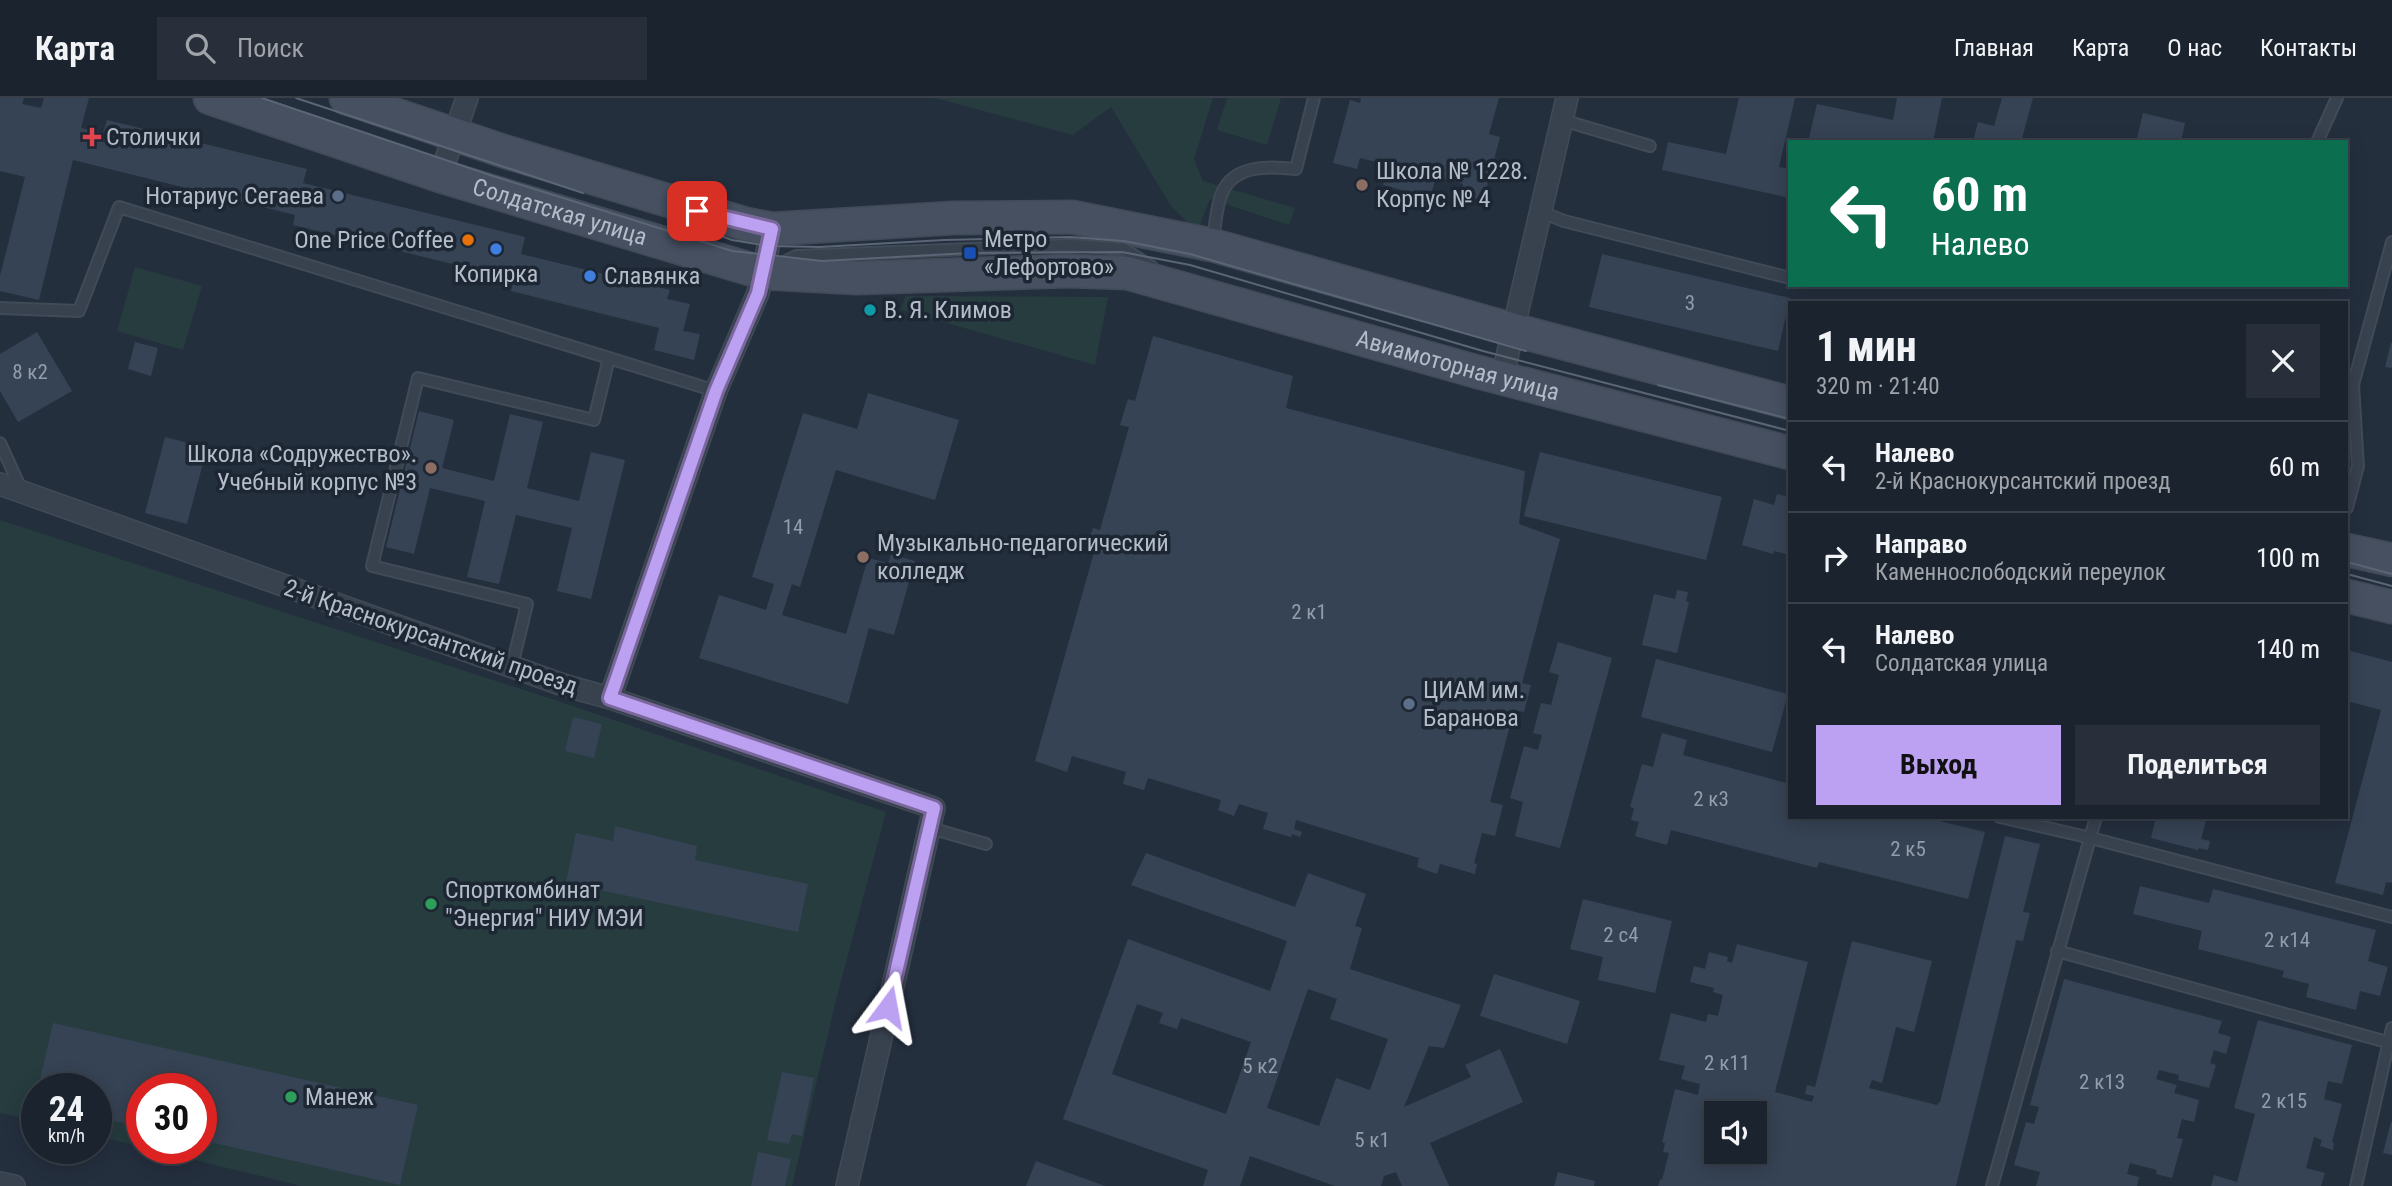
<!DOCTYPE html>
<html lang="ru">
<meta charset="utf-8">
<style>
:root{--surface:#1b232e;--page:#282f3a;--text:#f1f3f6;--muted:#a0a4aa;--line:#39404a;--accent:#bca0f2}
body{margin:0;font-family:"Roboto Condensed",sans-serif;background:var(--page);color:var(--text);height:100vh;display:flex;flex-direction:column;font-size:26px;white-space:nowrap}
*{box-sizing:border-box;margin:0}
p{font-size:23px;color:var(--muted)}
.icon{flex:none;width:38px;height:38px;fill:none;stroke:currentColor;stroke-width:2;stroke-linecap:round;stroke-linejoin:round}
.map{position:relative;flex:1;overflow:hidden}
.details{position:absolute;left:1788px;top:203px;width:560px;height:518px;display:flex;flex-direction:column;background:var(--surface);border-radius:0px;box-shadow:0 4px 18px #0003,0 0 0 2px var(--line)}
.details>*{flex:none}
.top-card{position:absolute;left:1788px;top:42px;width:560px;height:147px;border-radius:0px;box-shadow:0 4px 18px #0003,0 0 0 2px var(--line);background:#0b6e4f;color:#fff;overflow:hidden}
.fabs{position:absolute;left:1704px;top:1003px;display:grid;gap:14px}
.fabs a{display:grid;place-items:center;width:63px;height:63px;border-radius:0px;background:var(--surface);box-shadow:0 4px 18px #0003,0 0 0 2px var(--line);font-size:35px}
.speed{position:absolute;left:21px;top:975px;display:flex;gap:14px;font-size:35px;font-weight:700;text-align:center}
.speed>*{display:grid;place-content:center;width:91px;height:91px;border-radius:50%;background:var(--surface);box-shadow:0 4px 18px #0003,0 0 0 2px var(--line);line-height:1}
.speed small{font-size:18px;font-weight:400}
.speed .limit{border:10px solid #d22;background:#fff;color:#111}
.pin{position:absolute;display:grid;place-items:center;width:60px;height:60px;color:#fff;margin:-30px;border-radius:14px;box-shadow:0 4px 10px #0006}
.me{position:absolute;width:77px;margin:-38px;rotate:13deg;stroke-linejoin:round;filter:drop-shadow(0 0 5px #0008)}
.turn{display:flex;align-items:center;gap:24px;height:147px;padding:0 28px;font-size:32px}
.turn .icon{width:91px;height:91px;stroke-width:2.5}
.turn b{display:block;font-size:49px;line-height:60px}
.round{display:grid;place-items:center;flex:none;width:74px;height:74px;border-radius:0px;background:var(--page)}
.headline{display:flex;align-items:center;justify-content:space-between;height:119px;padding:0 28px}
h1{font-size:42px;font-weight:700;line-height:52px}
.action{display:flex;gap:14px;margin-top:auto;padding:14px 28px}
.action a{flex:1;height:80px;border-radius:0px;background:var(--accent);color:#111;font-size:28px;font-weight:700;line-height:80px;text-align:center}
.action a+a{background:var(--page);color:var(--text)}
ul{padding:0;list-style:none}
li{display:flex;align-items:center;gap:21px;height:91px;padding:0 28px;border-top:2px solid var(--line)}
li div{flex:1}
li b{display:block;font-size:26px}
li em{font-style:normal}
header{display:flex;align-items:center;gap:42px;box-sizing:border-box;height:98px;padding:0 35px;background:var(--surface);border-bottom:2px solid var(--line)}
header strong{font-size:33px}
nav{display:flex;gap:38px;margin-inline-start:auto;font-size:24px}
.search{width:490px;height:63px;background:var(--page);display:flex;align-items:center;gap:18px;box-sizing:border-box;padding:0 24px;border-radius:0px;color:var(--muted);font-size:26px}
.map>svg:first-child{display:block}
.green{fill:#263c3f}
.building{fill:#364354;fill-rule:evenodd}
.lines{fill:none;stroke-linecap:round;stroke-linejoin:round}
.lane-casing{stroke:#414a57;stroke-width:14}
.street-casing{stroke:#414a57;stroke-width:24}
.secondary-casing{stroke:#414a57;stroke-width:35}
.lane{stroke:#38414e;stroke-width:10}
.street{stroke:#38414e;stroke-width:21}
.secondary{stroke:#465061;stroke-width:32}
.tram{stroke:#5a6575;stroke-width:2}
.route-casing{stroke:#7a689d;stroke-width:18}
.route{stroke:#bca0f2;stroke-width:12}
.health-dot{fill:#e0444e;stroke:#1d2633;stroke-width:2.5}
.education-dot{fill:#8d6e63;stroke:#1d2633;stroke-width:2.5}
.service-dot{fill:#5c6f8a;stroke:#1d2633;stroke-width:2.5}
.food-dot{fill:#e8710a;stroke:#1d2633;stroke-width:2.5}
.shop-dot{fill:#3f7fe0;stroke:#1d2633;stroke-width:2.5}
.transit-dot{fill:#1a4fb4;stroke:#1d2633;stroke-width:2.5}
.culture-dot{fill:#0f9aa8;stroke:#1d2633;stroke-width:2.5}
.leisure-dot{fill:#2e9e5b;stroke:#1d2633;stroke-width:2.5}
.labels{text-anchor:middle;stroke-width:7;stroke-linejoin:round;paint-order:stroke}
.number-label{font-size:21px;fill:#929caa}
.poi-label{font-size:24px;fill:#b4bcc9;stroke:#1d2633;text-anchor:start}
.street-label{font-size:24px;fill:#b4bcc9;stroke:#1d2633}
</style>
<header>
<strong>Карта</strong>
<div class="search"><svg class="icon" aria-label="search" viewBox="0 0 24 24"><circle cx="10" cy="10" r="6"/><path d="M15 15l6 6"/></svg>Поиск</div>
<nav><a>Главная</a><a>Карта</a><a>О нас</a><a>Контакты</a></nav>
</header>
<div class="map">
<svg width="2392" height="1088" viewBox="0 0 2392 1088">
<rect width="100%" height="100%" fill="#242f3e"/>
<g class="green">
<polygon points="935,0 1213,0 1194,61 1203,83 1295,110 1289,127 1210,101 1197,134 1171,108 1111,9 1073,37"/>
<polygon points="1227,0 1281,0 1267,47 1217,32"/>
<polygon points="135,169 202,188 183,252 117,233"/>
<polygon points="905,198 1108,199 1095,267 901,212"/>
<polygon points="0,422 558,603 886,714 837,898 792,1088 301,1088 145,1050 201,1050 201,990 142,990 142,1049 96,1038 96,990 37,990 37,1023 0,1015"/>
</g>
<g class="building">
<polygon points="0,0 24,0 22,6 41,10 44,0 89,0 81,30 103,35 107,22 307,71 303,85 525,139 521,156 670,192 667,201 690,206 683,233 700,236 694,262 654,252 659,230 511,193 514,181 293,127 295,117 73,62 39,202 0,193 0,178 25,79 0,73"/>
<polygon points="1361,0 1499,0 1489,36 1500,39 1483,103 1460,96 1463,86 1436,79 1430,100 1383,87 1389,67 1360,60 1357,71 1333,65 1350,2 1360,5"/>
<polygon points="1739,0 1795,0 1779,69 1790,71 1790,100 1662,72 1668,44 1726,56"/>
<polygon points="1897,0 1942,0 1933,44 1808,44 1817,6 1893,22"/>
<polygon points="2002,0 2033,0 2021,44 1973,44 1978,24 1994,28"/>
<polygon points="2143,15 2185,25 2181,44 2136,44"/>
<polygon points="1602,156 1790,200 1778,253 1589,209"/>
<polygon points="37,234 72,293 18,324 0,293 0,256"/>
<polygon points="1153,238 1293,278 1286,310 1525,373 1519,426 1560,441 1522,585 1531,587 1524,614 1514,612 1490,704 1503,707 1495,738 1482,735 1474,765 1477,766 1475,776 1440,766 1437,776 1417,769 1419,760 1296,722 1294,731 1302,734 1300,739 1292,736 1291,739 1263,731 1268,715 1239,706 1234,718 1218,712 1221,702 1148,680 1144,692 1123,686 1126,674 1072,658 1067,674 1035,663 1097,444 1089,442 1093,430 1100,432 1129,329 1120,327 1128,301 1135,303"/>
<polygon points="135,244 158,250 151,278 128,271"/>
<polygon points="2391,245 2392,245 2392,270 2385,269"/>
<polygon points="868,295 959,322 935,402 836,372 800,489 792,486 782,517 846,536 868,460 888,465 891,456 915,463 894,537 869,530 848,606 699,560 719,497 766,512 774,486 752,479 803,315 857,331"/>
<polygon points="419,313 454,322 442,370 494,383 510,316 543,324 527,390 579,403 591,354 625,362 591,501 557,493 572,430 516,417 499,486 467,479 485,403 430,390 414,456 386,449"/>
<polygon points="165,339 207,350 187,426 145,415"/>
<polygon points="1540,354 1722,399 1706,462 1524,418"/>
<polygon points="1777,396 1790,399 1790,457 1774,453 1773,456 1742,447 1754,401 1774,407"/>
<polygon points="1677,492 1688,494 1686,503 1689,504 1677,555 1642,547 1654,496 1675,501"/>
<polygon points="1558,544 1612,560 1560,750 1515,738 1523,704 1510,700 1524,648 1538,652 1542,637 1533,635 1541,605 1551,607 1559,577 1549,574"/>
<polygon points="2347,552 2392,564 2392,785 2386,784 2383,797 2335,785 2381,612 2347,603"/>
<polygon points="1656,561 1788,596 1772,654 1641,619"/>
<polygon points="573,619 602,626 594,660 565,653"/>
<polygon points="1662,635 1687,642 1683,657 1790,686 1790,719 1923,719 1985,734 1968,801 1819,764 1817,770 1671,732 1667,747 1635,738 1639,724 1631,722 1634,710 1630,709 1642,666 1653,669"/>
<polygon points="2156,719 2207,719 2201,741 2210,743 2208,752 2199,750 2198,752 2151,740"/>
<polygon points="615,728 697,748 695,762 808,786 798,834 566,785 576,735 613,743"/>
<path d="M2005 738 2040 746 2023 814 2030 815 2023 843 2016 842 2015 848 1956 1088H1658L1660 1081 1662 1082 1669 1055 1663 1054 1665 1045 1662 1044 1675 991 1698 997 1700 986 1681 981 1685 968 1659 962 1671 915 1706 924 1708 916 1718 918 1723 897 1713 894 1714 890 1690 884 1694 868 1705 871 1709 854 1728 859 1727 863 1732 865 1737 846 1808 864 1775 994 1812 1004 1814 998 1805 996 1807 987 1815 989 1852 843 1932 863 1914 934 1896 929 1882 985 1872 982 1869 990 1937 1007 1940 1004ZM1717 1015H1755V1054H1717Z"/>
<path d="M1146 755 1295 809 1308 775 1366 796 1355 828 1362 830 1350 871 1461 907 1444 950 1429 948 1404 1009 1471 979 1465 967 1500 951 1523 1004 1430 1045 1449 1088H1402L1396 1074 1384 1078 1381 1088H1335L1250 1058 1240 1088H1203L1208 1072 1063 1021 1128 841 1270 893 1287 843 1131 787ZM1308 891 1337 901 1330 921 1388 941 1370 992 1336 980 1319 1028 1267 1010ZM1137 906 1163 915 1159 925 1177 931 1181 920 1251 944 1226 1016 1112 976Z"/>
<polygon points="2140,788 2209,805 2213,791 2376,832 2368,863 2388,869 2380,898 2360,893 2356,912 2306,899 2309,886 2282,879 2284,873 2198,851 2202,833 2133,816"/>
<polygon points="1583,801 1672,823 1655,895 1598,882 1603,859 1570,851"/>
<polygon points="1494,876 1580,903 1567,946 1480,918"/>
<polygon points="2064,881 2222,923 2218,935 2231,939 2226,956 2214,952 2210,965 2216,967 2209,990 2178,982 2179,977 2159,972 2156,981 2177,987 2174,995 2199,1002 2194,1024 2182,1021 2177,1040 2183,1041 2172,1080 2156,1076 2157,1072 2130,1065 2127,1076 2139,1079 2137,1088 2036,1088 2040,1074 2014,1067 2026,1024 2034,1026 2039,1009 2030,1007"/>
<polygon points="2258,922 2352,947 2342,986 2328,983 2324,1001 2342,1006 2332,1044 2334,1045 2333,1052 2320,1048 2322,1042 2314,1039 2306,1070 2325,1075 2321,1088 2211,1088 2214,1077 2237,1084 2255,1016 2234,1010"/>
<polygon points="53,925 418,1007 400,1087 201,1042 201,990 142,990 142,1029 96,1019 96,990 38,990"/>
<polygon points="782,974 814,980 802,1038 792,1036 789,1046 767,1042"/>
<polygon points="2391,1024 2392,1024 2392,1057 2383,1055"/>
<polygon points="758,1054 791,1061 785,1088 751,1088"/>
<polygon points="1036,1063 1105,1088 1026,1088"/>
<polygon points="1558,1074 1595,1083 1594,1088 1554,1088"/>
</g>
<g class="lines">
<g class="lane-casing">
<g id="lane">
<polyline points="1562,22 1650,48"/>
<polyline points="2317,44 2337,0"/>
<polyline points="1541,114 1564,123 1790,180"/>
<path d="M1213 144C1215 129 1216 109 1222 95 1234 66 1271 68 1296 71L1314 0"/>
<polyline points="778,167 796,158 1070,147 1124,151 1152,169"/>
<polyline points="0,210 79,213 119,109 716,293"/>
<polyline points="0,345 21,391"/>
<polyline points="2347,410 2358,368 2353,287 2392,144"/>
<polyline points="512,568 527,506 372,468 418,280 594,322 609,260"/>
<polyline points="2000,719 2091,740 2392,819"/>
<polyline points="930,730 986,746"/>
<polyline points="2057,853 2387,944"/>
<polyline points="1992,1088 2096,719"/>
<polyline points="2356,1088 2392,930"/>
</g>
</g>
<g class="street-casing">
<g id="street">
<polyline points="440,78 467,0"/>
<polyline points="1502,280 1567,0"/>
<polyline points="0,386 563,587 610,600 934,710 847,1088"/>
<polyline points="610,600 716,293 758,195 772,131"/>
<polyline points="0,1085 14,1088"/>
</g>
</g>
<g class="secondary-casing">
<g id="secondary">
<path id="s1" d="M210 0 440 78 763 175 857 180 1069 173 1127 175 1478 274 1790 355"/>
<polyline points="346,0 503,53 746,126 772,131 953,120 1072,119 1212,147 1514,232 1790,305"/>
<polyline points="2347,452 2392,462"/>
<polyline points="2347,498 2392,509"/>
</g>
</g>
<use href="#lane" class="lane"/>
<use href="#street" class="street"/>
<use href="#secondary" class="secondary"/>
<g class="tram">
<polyline points="262,0 493,78 732,153 822,163 970,155 1122,154 1190,167 1483,253 1790,333"/>
<polyline points="296,0 583,95"/>
<polyline points="710,134 732,142 768,148 820,149 944,142 1070,139 1124,143 1190,156 1526,253"/>
<polyline points="1658,287 1790,321"/>
<polyline points="2347,464 2392,476"/>
<polyline points="2347,476 2392,488"/>
</g>
</g>
<g class="lines">
<g class="route-casing">
<polyline id="route" points="697,113 772,131 758,195 716,293 610,600 934,710 888,909"/>
</g>
<use href="#route" class="route"/>
</g>
<path class="health-dot" d="M88.5 28.5h7v7h7v7h-7v7h-7v-7h-7v-7h7z"/>
<g class="education-dot">
<circle cx="1362" cy="87" r="7"/>
<circle cx="431" cy="370" r="7"/>
<circle cx="863" cy="459" r="7"/>
</g>
<g class="service-dot">
<circle cx="338" cy="98" r="7"/>
<circle cx="1409" cy="606" r="7"/>
</g>
<circle class="food-dot" cx="468" cy="142" r="7"/>
<g class="shop-dot">
<circle cx="496" cy="151" r="7"/>
<circle cx="590" cy="178" r="7"/>
</g>
<rect class="transit-dot" x="963" y="148" width="14" height="14" rx="3.5"/>
<circle class="culture-dot" cx="870" cy="212" r="7"/>
<g class="leisure-dot">
<circle cx="431" cy="806" r="7"/>
<circle cx="291" cy="999" r="7"/>
</g>
<g class="labels">
<g class="number-label">
<text x="1690" y="212">3</text>
<text x="30" y="281">8 к2</text>
<text x="793" y="436">14</text>
<text x="1309" y="521">2 к1</text>
<text x="1711" y="708">2 к3</text>
<text x="1908" y="758">2 к5</text>
<text x="1621" y="844">2 с4</text>
<text x="2287" y="849">2 к14</text>
<text x="1727" y="972">2 к11</text>
<text x="1260" y="975">5 к2</text>
<text x="2102" y="991">2 к13</text>
<text x="2284" y="1010">2 к15</text>
<text x="1372" y="1049">5 к1</text>
</g>
<g class="poi-label">
<text x="106" y="47">Столички</text>
<text x="1376" y="81">Школа № 1228.<tspan x="1376" dy="28">Корпус № 4</tspan></text>
<text x="324" y="106" text-anchor="end">Нотариус Сегаева</text>
<text x="984" y="149">Метро<tspan x="984" dy="28">«Лефортово»</tspan></text>
<text x="454" y="150" text-anchor="end">One Price Coffee</text>
<text x="496" y="184" text-anchor="middle">Копирка</text>
<text x="604" y="186">Славянка</text>
<text x="884" y="220">В. Я. Климов</text>
<text x="417" y="364" text-anchor="end">Школа «Содружество».<tspan x="417" dy="28">Учебный корпус №3</tspan></text>
<text x="877" y="453">Музыкально-педагогический<tspan x="877" dy="28">колледж</tspan></text>
<text x="1423" y="600">ЦИАМ им.<tspan x="1423" dy="28">Баранова</tspan></text>
<text x="445" y="800">Спорткомбинат<tspan x="445" dy="28">"Энергия" НИУ МЭИ</tspan></text>
<text x="305" y="1007">Манеж</text>
</g>
<g class="street-label">
<text dy="8" stroke="none"><textPath href="#s1" startOffset="368">Солдатская улица</textPath></text>
<text dy="8" stroke="none"><textPath href="#s1" startOffset="1288">Авиамоторная улица</textPath></text>
<text transform="translate(431 539) rotate(19)" y="8">2-й Краснокурсантский проезд</text>
</g>
</g>
</svg>
<div class="fabs">
<a><svg class="icon" aria-label="sound" viewBox="0 0 24 24"><path d="M4 9h4l5-4v14l-5-4H4zM17 9q2 3 0 6"/></svg></a>
</div>
<div class="speed"><div>24<small>km/h</small></div><div class="limit">30</div></div>
<div class="pin" style="left:697px;top:113px;background:#d93025"><svg class="icon" aria-label="arrive" viewBox="0 0 24 24"><path d="M6 21V4h12l-3 4 3 4H6"/></svg></div>
<svg class="me" style="left:888px;top:909px" viewBox="-20 -20 40 40"><path d="M0-17L14 15 0 8-14 15z" fill="#bca0f2" stroke="#fff" stroke-width="4"/></svg>
<div class="top-card">
<div class="turn"><svg class="icon" aria-label="left" viewBox="0 0 24 24"><path d="M17 20v-9H6M10 6l-5 5 5 5"/></svg><div><b>60 m</b>Налево</div></div>
</div>
<section class="details">
<div class="headline"><div><h1>1 мин</h1><p>320 m · 21:40</p></div><a class="round"><svg class="icon" aria-label="close" viewBox="0 0 24 24"><path d="M6 6l12 12M18 6L6 18"/></svg></a></div>
<ul>
<li><svg class="icon" aria-label="left" viewBox="0 0 24 24"><path d="M17 20v-9H6M10 6l-5 5 5 5"/></svg><div><b>Налево</b><p>2-й Краснокурсантский проезд</p></div><em>60 m</em></li>
<li><svg class="icon" aria-label="right" viewBox="0 0 24 24"><path d="M7 20v-9h11M14 6l5 5-5 5"/></svg><div><b>Направо</b><p>Каменнослободский переулок</p></div><em>100 m</em></li>
<li><svg class="icon" aria-label="left" viewBox="0 0 24 24"><path d="M17 20v-9H6M10 6l-5 5 5 5"/></svg><div><b>Налево</b><p>Солдатская улица</p></div><em>140 m</em></li>
</ul>
<div class="action"><a>Выход</a><a>Поделиться</a></div>
</section>
</div>
